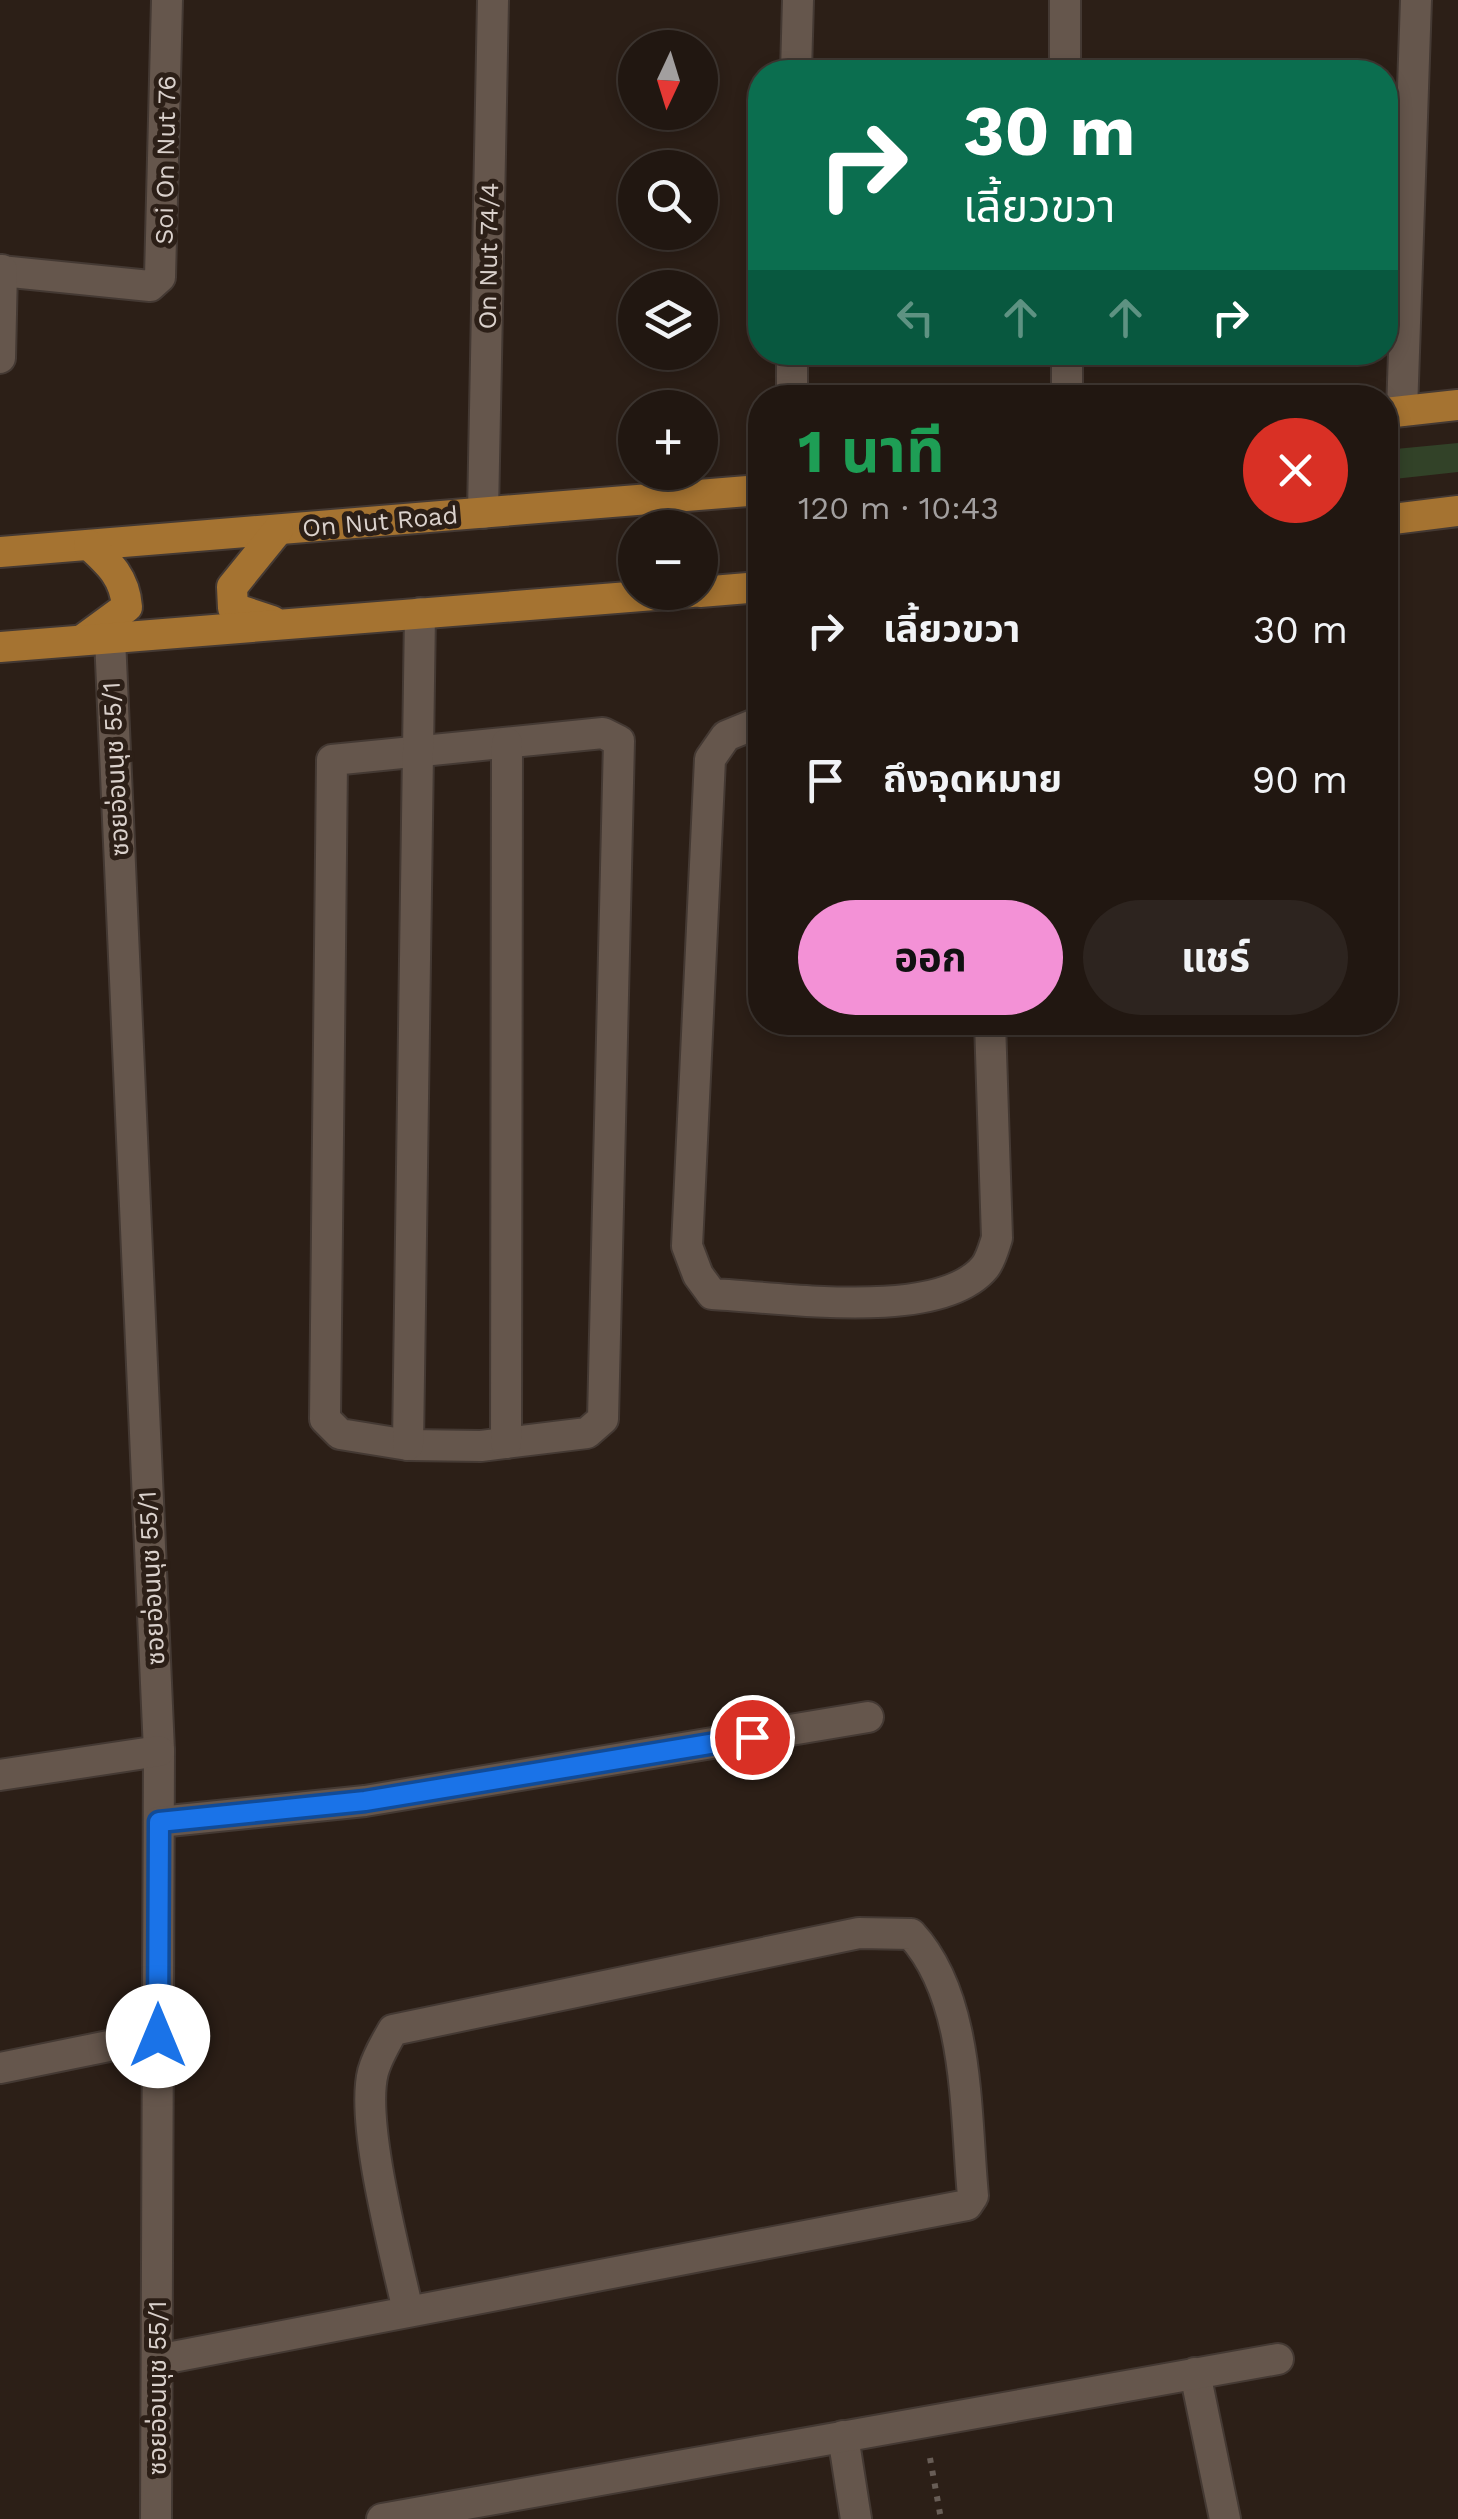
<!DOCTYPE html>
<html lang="th">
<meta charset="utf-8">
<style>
:root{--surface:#211711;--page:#2d241f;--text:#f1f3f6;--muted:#a29f9f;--line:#3e3631;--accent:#f391d6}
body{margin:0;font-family:"Work Sans","Noto Sans Thai",sans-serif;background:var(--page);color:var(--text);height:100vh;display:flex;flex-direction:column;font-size:38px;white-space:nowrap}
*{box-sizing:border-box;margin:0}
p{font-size:32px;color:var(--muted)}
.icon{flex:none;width:55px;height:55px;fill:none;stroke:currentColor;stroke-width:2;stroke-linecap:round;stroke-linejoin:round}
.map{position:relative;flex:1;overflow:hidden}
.side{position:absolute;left:748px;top:385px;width:650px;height:650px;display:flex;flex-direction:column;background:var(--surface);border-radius:40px;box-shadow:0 5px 15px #0003,0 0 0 2px var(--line)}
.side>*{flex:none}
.banner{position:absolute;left:748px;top:60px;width:650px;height:305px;border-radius:40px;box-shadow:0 5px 15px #0003,0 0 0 2px var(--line);background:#0b6e4f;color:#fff;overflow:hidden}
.needle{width:65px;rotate:184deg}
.buttons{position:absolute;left:618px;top:30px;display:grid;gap:20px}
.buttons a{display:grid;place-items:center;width:100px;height:100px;border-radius:50%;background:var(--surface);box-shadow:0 5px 15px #0003,0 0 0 2px var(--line);font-size:50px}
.pin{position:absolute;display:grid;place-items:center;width:85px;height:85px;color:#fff;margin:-42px;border:5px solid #fff;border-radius:50%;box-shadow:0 2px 10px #0007}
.me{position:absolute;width:110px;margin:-55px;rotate:0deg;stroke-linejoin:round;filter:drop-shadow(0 0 8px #0008)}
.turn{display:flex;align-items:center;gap:35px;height:210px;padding:0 50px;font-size:45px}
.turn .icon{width:130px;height:130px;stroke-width:2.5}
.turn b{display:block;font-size:70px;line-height:85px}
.lanes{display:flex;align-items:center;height:95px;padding:0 50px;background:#0003;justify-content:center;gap:50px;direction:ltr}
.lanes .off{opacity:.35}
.round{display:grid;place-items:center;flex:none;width:105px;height:105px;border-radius:52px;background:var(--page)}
.overview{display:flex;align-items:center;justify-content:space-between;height:170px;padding:0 50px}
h1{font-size:60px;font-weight:700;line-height:75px;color:#1e9e55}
.button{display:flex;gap:20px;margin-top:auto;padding:20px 50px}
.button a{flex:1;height:115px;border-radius:60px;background:var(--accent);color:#111;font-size:40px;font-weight:700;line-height:115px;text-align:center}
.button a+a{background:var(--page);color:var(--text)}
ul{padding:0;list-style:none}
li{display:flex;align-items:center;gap:30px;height:150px;padding:0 50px}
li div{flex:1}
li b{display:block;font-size:38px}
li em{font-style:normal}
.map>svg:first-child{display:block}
.green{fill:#324228}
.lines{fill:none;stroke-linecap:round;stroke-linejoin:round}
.minor-casing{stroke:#443933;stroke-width:34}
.major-casing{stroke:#443933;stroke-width:34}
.path{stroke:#685d56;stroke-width:6;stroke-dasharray:5 8;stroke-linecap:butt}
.minor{stroke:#65564c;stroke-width:30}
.major{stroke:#a57331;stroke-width:30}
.route-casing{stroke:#114b97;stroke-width:25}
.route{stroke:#1a73e8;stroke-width:18}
.labels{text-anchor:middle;stroke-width:10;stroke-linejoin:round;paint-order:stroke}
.street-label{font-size:25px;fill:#dad1cc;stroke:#2c1f17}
</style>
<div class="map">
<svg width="1458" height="2519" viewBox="0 0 1458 2519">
<rect width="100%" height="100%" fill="#2c1f17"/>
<polygon class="green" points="1458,443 1458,472 1385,480 1385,450"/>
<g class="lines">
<g class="minor-casing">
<g id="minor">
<polyline points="1065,0 1065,72"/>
<polyline points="796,72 798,0"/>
<polyline points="0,271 150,286 160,277 167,0"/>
<polyline points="1067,352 1067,398"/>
<polyline points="0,358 2,270"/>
<polyline points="792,398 792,352"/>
<polyline points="1402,411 1416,0"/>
<polyline points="483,513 493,0"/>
<polyline points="110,638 159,1751 156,2519"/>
<path d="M760 722 726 736 710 759 687 1246 698 1275 712 1294C779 1297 939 1323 985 1267 991 1259 994 1247 997 1238L990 1022"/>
<polygon points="603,733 619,741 603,1419 587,1433 481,1446 408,1445 340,1434 325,1419 332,760"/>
<polyline points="506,1443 507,743"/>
<polyline points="408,1445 420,613"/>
<polyline points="0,1775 159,1751"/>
<polyline points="159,1822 365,1801 868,1717"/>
<polyline points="0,2068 158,2036"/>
<path d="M157 2360 967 2205 973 2196C965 2113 970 1998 911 1934L859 1933 393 2030C385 2044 377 2057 373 2072 360 2123 396 2256 408 2311"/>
<polyline points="1195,2373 1225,2519"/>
<polyline points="843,2436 856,2519"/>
<polyline points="382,2519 1278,2359"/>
</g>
</g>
<g class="major-casing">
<g id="major">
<polyline points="1385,413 1458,405"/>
<polyline points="1385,520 1458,511"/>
<polyline points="0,552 760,490"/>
<polyline points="700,592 760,587"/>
<polyline points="272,621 233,608 232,587 278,530"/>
<path d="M82 640 127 607C125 578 110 564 89 545"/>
<polyline points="0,647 692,592"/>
</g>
</g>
<polyline class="path" points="930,2458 941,2519"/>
<use href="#minor" class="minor"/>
<use href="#major" class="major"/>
</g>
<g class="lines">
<g class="route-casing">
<polyline id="route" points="158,2036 159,1822 365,1801 752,1737"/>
</g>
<use href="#route" class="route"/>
</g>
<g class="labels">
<g class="street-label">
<text transform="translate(165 160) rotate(-89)" y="9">Soi On Nut 76</text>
<text transform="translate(488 256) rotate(-89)" y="9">On Nut 74/4</text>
<text transform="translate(380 521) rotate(-5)" y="9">On Nut Road</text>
<text transform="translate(115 769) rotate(-93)" y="9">ซอยอ่อนนุช 55/1</text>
<text transform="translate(151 1578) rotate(-93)" y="9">ซอยอ่อนนุช 55/1</text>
<text transform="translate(157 2388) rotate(-90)" y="9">ซอยอ่อนนุช 55/1</text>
</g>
</g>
</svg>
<div class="buttons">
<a><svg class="needle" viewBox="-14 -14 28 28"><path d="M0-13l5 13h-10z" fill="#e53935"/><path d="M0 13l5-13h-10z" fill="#a29f9f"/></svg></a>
<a><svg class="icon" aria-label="search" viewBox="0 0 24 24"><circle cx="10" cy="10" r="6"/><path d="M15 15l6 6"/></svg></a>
<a><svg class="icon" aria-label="layers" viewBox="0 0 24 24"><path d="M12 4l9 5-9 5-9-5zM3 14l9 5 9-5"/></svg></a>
<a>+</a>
<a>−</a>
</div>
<div class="pin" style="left:752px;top:1737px;background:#d93025"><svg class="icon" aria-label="arrive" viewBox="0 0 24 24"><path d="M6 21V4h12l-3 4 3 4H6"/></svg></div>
<svg class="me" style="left:158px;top:2036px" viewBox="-20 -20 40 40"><circle r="19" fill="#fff"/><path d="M0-13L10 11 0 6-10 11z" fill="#1a73e8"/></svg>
<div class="banner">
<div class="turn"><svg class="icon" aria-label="right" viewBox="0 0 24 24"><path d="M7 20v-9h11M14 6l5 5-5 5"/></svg><div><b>30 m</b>เลี้ยวขวา</div></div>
<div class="lanes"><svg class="icon off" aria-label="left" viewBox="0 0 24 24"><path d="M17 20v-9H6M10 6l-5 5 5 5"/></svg><svg class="icon off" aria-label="ahead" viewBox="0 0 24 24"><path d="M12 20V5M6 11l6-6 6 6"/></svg><svg class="icon off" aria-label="ahead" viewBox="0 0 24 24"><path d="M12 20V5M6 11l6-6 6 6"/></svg><svg class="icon" aria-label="right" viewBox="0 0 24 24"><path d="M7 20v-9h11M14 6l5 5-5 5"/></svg></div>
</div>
<section class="side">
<div class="overview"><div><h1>1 นาที</h1><p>120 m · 10:43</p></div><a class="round" style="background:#d93025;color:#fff"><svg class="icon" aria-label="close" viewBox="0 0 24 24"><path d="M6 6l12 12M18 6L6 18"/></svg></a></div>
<ul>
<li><svg class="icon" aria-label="right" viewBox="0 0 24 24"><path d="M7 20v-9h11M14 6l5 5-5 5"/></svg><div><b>เลี้ยวขวา</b></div><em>30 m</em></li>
<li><svg class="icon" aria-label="arrive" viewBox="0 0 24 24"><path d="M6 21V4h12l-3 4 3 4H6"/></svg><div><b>ถึงจุดหมาย</b></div><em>90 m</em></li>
</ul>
<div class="button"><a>ออก</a><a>แชร์</a></div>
</section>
</div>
